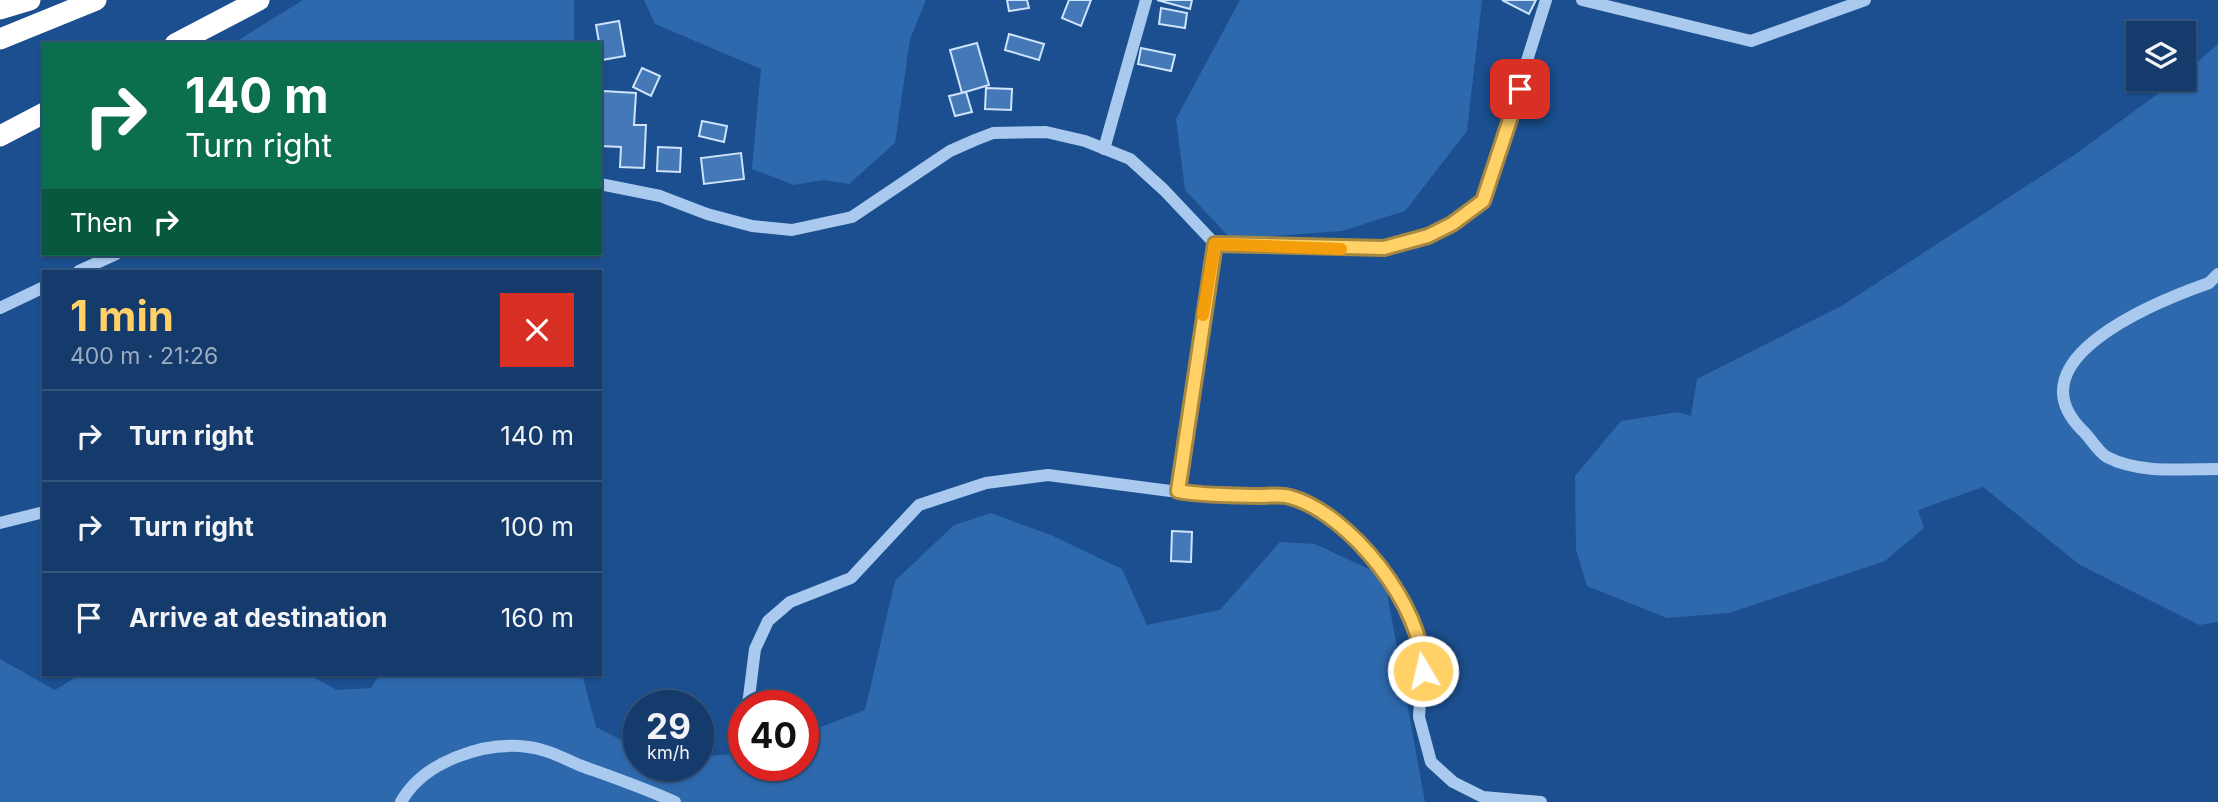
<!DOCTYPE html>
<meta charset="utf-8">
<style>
:root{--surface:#143b6b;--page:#214673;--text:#f1f3f6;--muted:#9dadc1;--line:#33557e;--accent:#ffd166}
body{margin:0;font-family:Inter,sans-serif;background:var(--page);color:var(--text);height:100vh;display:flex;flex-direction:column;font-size:26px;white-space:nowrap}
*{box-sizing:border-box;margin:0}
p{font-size:23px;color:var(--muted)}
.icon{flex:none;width:38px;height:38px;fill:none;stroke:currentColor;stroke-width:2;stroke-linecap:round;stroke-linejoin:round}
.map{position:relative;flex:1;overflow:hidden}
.side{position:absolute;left:42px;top:270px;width:560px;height:406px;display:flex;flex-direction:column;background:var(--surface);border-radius:0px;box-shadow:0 2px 5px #0004,0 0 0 2px var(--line)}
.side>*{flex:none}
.banner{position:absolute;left:42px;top:42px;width:560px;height:214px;border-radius:0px;box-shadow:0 2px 5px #0004,0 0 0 2px var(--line);background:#0b6e4f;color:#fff;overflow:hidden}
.controls{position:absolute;left:2126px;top:21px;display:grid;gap:14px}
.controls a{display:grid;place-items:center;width:70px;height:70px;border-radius:0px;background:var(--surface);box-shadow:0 2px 5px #0004,0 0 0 2px var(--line);font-size:35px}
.speed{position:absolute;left:623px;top:690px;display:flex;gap:14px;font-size:35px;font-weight:700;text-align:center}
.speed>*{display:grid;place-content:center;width:91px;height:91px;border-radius:50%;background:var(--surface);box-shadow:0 2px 5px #0004,0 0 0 2px var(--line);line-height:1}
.speed small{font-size:18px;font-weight:400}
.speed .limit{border:10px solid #d22;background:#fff;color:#111}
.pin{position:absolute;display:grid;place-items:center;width:60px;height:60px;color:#fff;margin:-30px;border-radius:14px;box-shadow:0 4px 10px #0006}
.me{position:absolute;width:77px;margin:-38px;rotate:351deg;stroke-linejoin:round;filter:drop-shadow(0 0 5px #0008)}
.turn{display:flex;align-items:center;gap:24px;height:147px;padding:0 28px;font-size:32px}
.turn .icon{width:91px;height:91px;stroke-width:2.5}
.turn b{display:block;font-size:49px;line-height:60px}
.then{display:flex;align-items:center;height:66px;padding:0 28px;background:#0003;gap:14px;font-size:26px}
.round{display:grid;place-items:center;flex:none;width:74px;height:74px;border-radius:0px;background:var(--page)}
.head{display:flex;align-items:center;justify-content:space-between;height:119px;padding:0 28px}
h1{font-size:42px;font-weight:700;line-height:52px;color:var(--accent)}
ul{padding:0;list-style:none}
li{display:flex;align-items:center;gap:21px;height:91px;padding:0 28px;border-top:2px solid var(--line)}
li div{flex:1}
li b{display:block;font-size:26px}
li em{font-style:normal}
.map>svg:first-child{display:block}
.green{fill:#2e69ad}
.building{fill:#4478b7;stroke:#cfe3fa;stroke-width:2}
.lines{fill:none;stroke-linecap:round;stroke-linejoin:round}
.minor{stroke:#a9c9ee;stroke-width:12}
.highway{stroke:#fff;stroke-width:21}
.route-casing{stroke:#a68842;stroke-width:18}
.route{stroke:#ffd166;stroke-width:12}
.slow{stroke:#f59e0b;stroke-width:12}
</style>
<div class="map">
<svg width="2218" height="802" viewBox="0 0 2218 802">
<rect width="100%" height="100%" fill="#1b4f8f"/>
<g class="green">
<polygon points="303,0 574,0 574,44 232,44"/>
<polygon points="644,0 926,0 910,39 895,143 849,184 823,180 794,185 752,169 761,69 655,24"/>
<polygon points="1240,0 1482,0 1467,131 1405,211 1342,231 1231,239 1185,190 1176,119"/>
<polygon points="2218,44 2218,622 2199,625 2080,565 1983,487 1918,510 1924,528 1885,561 1729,613 1667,618 1587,586 1576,550 1575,476 1621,421 1678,412 1691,416 1697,379 1843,305 2077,153 2178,79 2184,79 2184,74"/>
<polygon points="991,513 1051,535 1122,569 1147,625 1220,610 1280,542 1315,544 1384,576 1425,802 0,802 0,659 55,690 81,674 307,674 337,690 371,688 380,674 582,674 596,727 639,749 639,765 698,765 698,757 744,753 744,765 803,765 803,734 865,710 895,581 954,525"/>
</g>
<g class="building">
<polygon points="1007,0 1027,0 1029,8 1009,11"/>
<polygon points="1069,0 1091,0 1081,26 1062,18"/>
<polygon points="1157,0 1192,0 1190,9"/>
<polygon points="1502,0 1536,0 1529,14"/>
<polygon points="1161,8 1187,13 1185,28 1159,24"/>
<polygon points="619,21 625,56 602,60 596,25"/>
<polygon points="1009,34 1044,44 1039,60 1005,50"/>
<polygon points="977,43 989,85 962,93 950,50"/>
<polygon points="1141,48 1175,55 1171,71 1138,64"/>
<polygon points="642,68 660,76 651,96 633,87"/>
<polygon points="986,88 1012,89 1011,110 985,109"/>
<polygon points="603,91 636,93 634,125 646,125 644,168 620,167 621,147 600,146"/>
<polygon points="966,92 972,112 955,116 949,96"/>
<polygon points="702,121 727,126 724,142 699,136"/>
<polygon points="658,147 681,148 680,172 657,171"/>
<polygon points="741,153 744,179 704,184 701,158"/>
<polygon points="1172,531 1192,532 1191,562 1171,561"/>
</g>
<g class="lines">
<g class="minor">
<polyline points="1582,0 1751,41 1865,0"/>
<polyline points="1104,149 1146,0"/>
<polyline points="600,184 660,196 707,214 752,226 792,230 852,217 950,151 975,140 993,133 1046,132 1085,141 1130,159 1164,190 1215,244 1384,248 1428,236 1452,224 1483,201 1546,0"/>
<polyline points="79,271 116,254"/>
<path d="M2218 274 2209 283C2158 301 2011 359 2082 430 2090 437 2098 452 2107 457 2139 474 2183 469 2218 469"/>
<polyline points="0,308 44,287"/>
<polyline points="1178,491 1215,244"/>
<polyline points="0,523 44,512"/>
<polyline points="748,705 755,649 768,621 790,602 851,578 919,505 986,483 1048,475 1201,495 1289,496 1327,512 1349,531 1370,555 1400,600 1423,656 1419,717 1431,762 1453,782 1483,797 1541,802"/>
<path d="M401 802C423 762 483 741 528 747 546 749 563 758 579 765 612 777 644 788 675 802"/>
</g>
<g class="highway">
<polyline points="0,9 30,0"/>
<polyline points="0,39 96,0"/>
<polyline points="175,44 259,0"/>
<polyline points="0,136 44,113"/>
</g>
</g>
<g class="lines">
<g class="route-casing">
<path id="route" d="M1423 671C1425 609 1350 513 1290 497 1281 494 1268 496 1258 496 1231 495 1205 496 1178 491L1215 244 1384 248 1428 236 1452 224 1483 201 1520 89"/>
</g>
<use href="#route" class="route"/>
<polyline class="slow" points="1203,315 1215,244 1341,249"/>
</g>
</svg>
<div class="controls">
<a><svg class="icon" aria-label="layers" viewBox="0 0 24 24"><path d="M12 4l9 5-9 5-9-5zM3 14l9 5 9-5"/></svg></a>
</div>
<div class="speed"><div>29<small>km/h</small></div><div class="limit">40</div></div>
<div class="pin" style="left:1520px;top:89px;background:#d93025"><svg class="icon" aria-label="arrive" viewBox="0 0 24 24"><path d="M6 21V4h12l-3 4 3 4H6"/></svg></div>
<svg class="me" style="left:1423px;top:671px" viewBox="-20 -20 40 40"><circle r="17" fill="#ffd166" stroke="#fff" stroke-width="3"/><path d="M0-11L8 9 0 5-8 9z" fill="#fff"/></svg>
<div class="banner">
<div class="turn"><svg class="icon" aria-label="right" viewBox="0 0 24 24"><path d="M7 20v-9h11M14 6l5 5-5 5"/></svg><div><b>140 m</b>Turn right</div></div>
<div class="then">Then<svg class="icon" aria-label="right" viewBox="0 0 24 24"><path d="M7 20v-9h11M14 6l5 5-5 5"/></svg></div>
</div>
<section class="side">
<div class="head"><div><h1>1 min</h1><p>400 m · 21:26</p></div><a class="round" style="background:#d93025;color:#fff"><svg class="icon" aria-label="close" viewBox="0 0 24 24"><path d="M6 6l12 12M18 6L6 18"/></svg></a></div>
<ul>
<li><svg class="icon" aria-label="right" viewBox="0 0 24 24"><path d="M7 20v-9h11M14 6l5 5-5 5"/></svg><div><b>Turn right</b></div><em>140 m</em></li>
<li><svg class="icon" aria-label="right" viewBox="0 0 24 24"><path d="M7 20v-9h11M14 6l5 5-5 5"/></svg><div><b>Turn right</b></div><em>100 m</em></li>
<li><svg class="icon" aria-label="arrive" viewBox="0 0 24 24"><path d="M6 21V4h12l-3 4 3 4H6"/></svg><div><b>Arrive at destination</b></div><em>160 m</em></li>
</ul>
</section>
</div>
